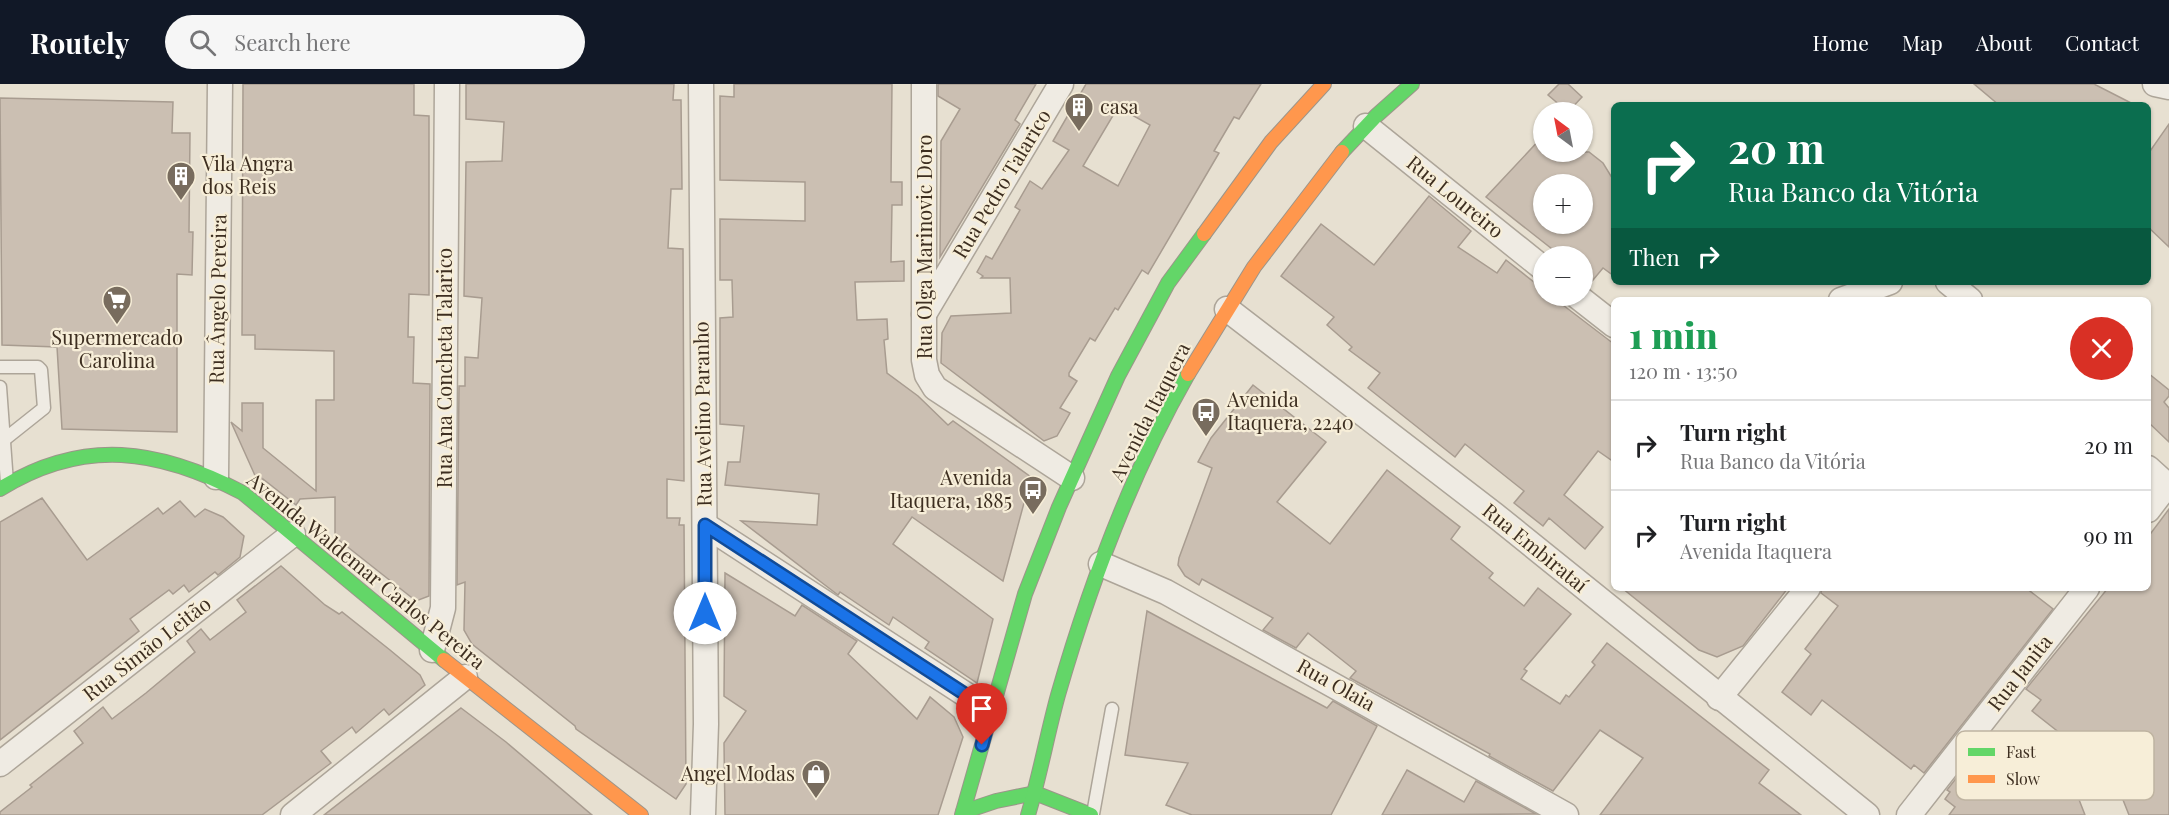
<!DOCTYPE html>
<meta charset="utf-8">
<style>
:root{--surface:#fff;--page:#f6f6f6;--text:#202124;--muted:#757577;--line:#e0e0e0;--accent:#111827}
body{margin:0;font-family:"Playfair Display",serif;background:var(--page);color:var(--text);height:100vh;display:flex;flex-direction:column;font-size:22px;white-space:nowrap}
*{box-sizing:border-box;margin:0}
p{font-size:20px;color:var(--muted)}
.icon{flex:none;width:33px;height:33px;fill:none;stroke:currentColor;stroke-width:2;stroke-linecap:round;stroke-linejoin:round}
.map{position:relative;flex:1;overflow:hidden}
.panel{position:absolute;left:1611px;top:213px;width:540px;height:294px;display:flex;flex-direction:column;background:var(--surface);border-radius:9px;box-shadow:0 2px 4px #0004}
.panel>*{flex:none}
.top-card{position:absolute;left:1611px;top:18px;width:540px;height:183px;border-radius:9px;box-shadow:0 2px 4px #0004;background:#0b6e4f;color:#fff;overflow:hidden}
.needle{width:39px;rotate:328deg}
.controls{position:absolute;left:1533px;top:18px;display:grid;gap:12px}
.controls a{display:grid;place-items:center;width:60px;height:60px;border-radius:50%;background:var(--surface);box-shadow:0 2px 4px #0004;font-size:30px}
.pin{position:absolute;display:grid;place-items:center;width:51px;height:51px;color:#fff;margin:-62px -26px;border-radius:50% 50% 50% 0;rotate:-45deg;box-shadow:0 0 6px #0007}
.pin .icon{rotate:45deg}
.me{position:absolute;width:66px;margin:-33px;rotate:0deg;stroke-linejoin:round;filter:drop-shadow(0 0 4px #0008)}
.turn{display:flex;align-items:center;gap:21px;height:126px;padding:0 18px;font-size:27px}
.turn .icon{width:78px;height:78px;stroke-width:2.5}
.turn b{display:block;font-size:42px;line-height:51px}
.then{display:flex;align-items:center;height:57px;padding:0 18px;background:#0003;gap:12px;font-size:22px}
.round{display:grid;place-items:center;flex:none;width:63px;height:63px;border-radius:32px;background:var(--page)}
.headline{display:flex;align-items:center;justify-content:space-between;height:102px;padding:0 18px}
h1{font-size:36px;font-weight:800;line-height:45px;color:#1e9e55}
ul{padding:0;list-style:none}
li{display:flex;align-items:center;gap:18px;height:90px;padding:0 18px;border-top:2px solid var(--line)}
li div{flex:1}
li b{display:block;font-size:22px}
li em{font-style:normal}
header{display:flex;align-items:center;gap:36px;box-sizing:border-box;height:84px;padding:0 30px;background:var(--accent);color:#fff}
header strong{font-size:28px}
nav{display:flex;gap:33px;margin-inline-start:auto;font-size:21px}
.search{width:420px;height:54px;background:var(--page);display:flex;align-items:center;gap:15px;box-sizing:border-box;padding:0 21px;border-radius:33px;color:var(--muted);font-size:22px}
.map>svg:first-child{display:block}
.building{fill:#cbbfb2;stroke:#a89c90;stroke-width:1.5;fill-rule:evenodd}
.lines{fill:none;stroke-linecap:round;stroke-linejoin:round}
.lane-casing{stroke:#ada599;stroke-width:15}
.street-casing{stroke:#ada599;stroke-width:27}
.fast-casing{stroke:#9c958a;stroke-width:16}
.slow-casing{stroke:#9c958a;stroke-width:16}
.lane{stroke:#efebe3;stroke-width:12}
.street{stroke:#efebe3;stroke-width:24}
.fast{stroke:#63d668;stroke-width:14}
.slow{stroke:#ff974d;stroke-width:14}
.route-casing{stroke:#114b97;stroke-width:15}
.route{stroke:#1a73e8;stroke-width:10}
.labels{text-anchor:middle;stroke-width:4.5;stroke-linejoin:round;paint-order:stroke}
.poi-label{font-size:20px;fill:#3d2e20;stroke:#f7eed8;text-anchor:start}
.street-label{font-size:20px;fill:#3d2e20;stroke:#f7eed8}
.key{fill:#f7eed8;stroke:#bfb4a1;stroke-width:1.5}
.key-label{font-size:16px;fill:#3d2e20}
</style>
<header>
<strong>Routely</strong>
<div class="search"><svg class="icon" aria-label="search" viewBox="0 0 24 24"><circle cx="10" cy="10" r="6"/><path d="M15 15l6 6"/></svg>Search here</div>
<nav><a>Home</a><a>Map</a><a>About</a><a>Contact</a></nav>
</header>
<div class="map">
<svg width="2169" height="731" viewBox="0 0 2169 731">
<rect width="100%" height="100%" fill="#e7e0d1"/>
<g class="building">
<polygon points="243,0 414,0 414,31 429,32 429,211 409,210 408,253 414,253 413,299 430,300 429,512 416,517 335,453 335,413 300,415 296,421 263,395 263,401 257,396 231,338 242,347 242,319 263,319 263,364 316,407 316,316 334,316 334,267 255,265 255,251 242,251"/>
<polygon points="466,0 674,0 673,16 681,16 682,105 671,105 668,164 683,165 684,397 667,395 667,434 680,434 679,441 684,441 686,700 676,715 576,645 575,642 472,560 464,546 465,498 457,501 459,302 465,302 465,273 478,274 482,214 464,212 466,78 502,77 504,38 466,35"/>
<polygon points="734,0 892,0 891,98 902,98 902,121 892,121 891,178 904,177 904,197 855,198 857,236 887,235 888,255 884,256 887,289 918,312 948,341 953,337 1031,393 1003,497 912,433 893,460 993,535 977,599 925,564 929,558 893,533 889,541 840,508 838,511 741,437 817,441 819,410 725,401 728,378 740,378 744,342 720,340 720,234 733,233 732,196 720,196 720,135 805,137 805,98 720,96 720,12 734,13"/>
<polygon points="938,0 1036,0 1015,36 1020,40 940,173 941,57 960,25 938,12"/>
<path d="M1086 0H1261L1239 35 1234 33 1214 67 1219 69 1148 190 1142 186 1118 226 1115 224 1095 257 1090 254 1069 289V292L1077 297 1060 324 1070 329 1057 352 1044 357 941 279 942 249 951 232 1011 229 1010 194H981L983 192 977 188 986 172 992 175 1020 126 1015 123 1030 97 1042 105 1069 66 1053 57ZM1118 23 1150 41 1118 102 1083 82Z"/>
<polygon points="1559,0 1568,0 1582,13 1568,28 1548,11"/>
<polygon points="1974,0 2094,0 2135,21 1999,21"/>
<polygon points="0,14 173,18 172,49 190,49 189,148 193,148 192,191 177,190 177,348 62,345 57,263 2,261"/>
<polygon points="2169,40 2169,163 2148,143 2148,70"/>
<path d="M1544 51V68H1589L1603 79 1614 97V192L1603 184 1588 202 1582 199V172H1561L1486 113ZM1544 100H1582V140H1544Z"/>
<polygon points="1429,112 1471,147 1458,163 1497,189 1506,176 1544,206 1544,212 1551,212 1614,260 1614,378 1598,367 1564,411 1603,443 1585,465 1549,434 1543,442 1514,419 1524,407 1465,360 1455,373 1368,304 1380,289 1349,266 1352,263 1327,241 1334,233 1281,192 1321,140 1374,181"/>
<polygon points="2148,289 2169,306 2169,312 2164,318 2169,324 2169,358 2148,338"/>
<polygon points="1253,301 1326,358 1277,418 1330,460 1387,386 1460,443 1451,455 1493,489 1489,494 1524,522 1538,504 1571,530 1524,585 1527,587 1521,595 1560,620 1566,611 1569,613 1595,581 1592,578 1607,559 1769,686 1759,699 1801,731 1600,731 1643,674 1600,646 1553,707 1489,672 1490,670 1350,594 1356,587 1308,549 1296,564 1263,546 1273,534 1202,495 1199,501 1185,492 1178,481 1179,474 1212,384 1198,378 1211,354"/>
<polygon points="42,414 87,476 158,424 163,430 180,417 195,433 205,425 223,433 244,452 240,473 218,491 215,488 189,508 184,501 173,510 169,506 130,535 139,547 0,656 0,438"/>
<polygon points="2169,425 2169,731 2129,731 2110,683 2078,713 2085,731 1949,731 1955,723 1945,715 1950,708 1947,706 1982,661 2033,701 2094,676 2032,627 2041,616 2026,605 2108,504 2148,504 2148,453"/>
<polygon points="281,482 325,521 339,530 342,528 390,566 420,591 425,601 389,631 384,625 356,649 352,643 321,667 331,679 262,731 0,731 0,728 32,703 30,701 83,659 74,647 103,623 112,635 146,609 195,568 187,557 201,545 210,556 246,528 237,516"/>
<polygon points="725,489 795,532 802,521 857,557 848,570 917,635 930,613 954,633 963,653 938,731 725,731 724,659 746,627 724,612"/>
<polygon points="1622,504 1788,504 1743,562 1717,573 1699,566"/>
<polygon points="1822,504 2026,504 2053,525 1924,689 1914,681 1911,685 1822,616 1811,631 1782,608 1811,570 1805,565 1838,522 1821,509"/>
<polygon points="1147,527 1327,624 1333,617 1377,642 1331,731 1192,731 1166,721 1188,679 1125,671"/>
<polygon points="461,624 506,658 592,731 324,731"/>
<polygon points="1407,686 1464,718 1476,697 1536,730 1382,731"/>
</g>
<g class="lines">
<g class="lane-casing">
<g id="lane">
<polyline points="0,283 38,283 41,286 44,324 0,359"/>
<polyline points="0,303 7,399"/>
<polyline points="1093,730 1112,625"/>
</g>
</g>
<g class="street-casing">
<g id="street">
<polyline points="701,0 706,640 703,731"/>
<polyline points="924,0 924,276 927,291 935,304 1072,394"/>
<polyline points="2155,0 2169,3"/>
<polyline points="1366,42 1544,185"/>
<polyline points="1948,198 1970,216"/>
<polyline points="1577,212 1614,241"/>
<polyline points="1841,216 1890,198"/>
<polyline points="1227,225 1496,432 1867,731"/>
<polyline points="924,230 1061,0"/>
<polyline points="2148,384 2169,403"/>
<polyline points="216,393 220,0"/>
<polyline points="2148,426 2167,401"/>
<polyline points="705,441 991,627"/>
<polyline points="1101,480 1166,508 1566,731"/>
<polyline points="432,566 443,524 447,0"/>
<polyline points="1719,614 1808,504"/>
<polyline points="0,680 293,450"/>
<polyline points="293,731 465,593"/>
<polyline points="1909,731 2087,504"/>
</g>
</g>
<g class="fast-casing">
<g id="fast">
<polyline points="1342,68 1376,32 1412,0"/>
<path d="M0 405C84 353 159 365 243 409L444 576"/>
<polyline points="963,728 996,717 1035,709 1091,731"/>
<polyline points="962,731 1025,510 1059,423 1118,292 1168,199 1204,150"/>
<path d="M1028 731C1040 691 1047 651 1058 611 1090 500 1130 391 1188 290"/>
</g>
</g>
<g class="slow-casing">
<g id="slow">
<polyline points="1204,150 1271,58 1324,0"/>
<polyline points="1188,290 1254,183 1342,68"/>
<polyline points="444,576 641,731"/>
</g>
</g>
<use href="#lane" class="lane"/>
<use href="#street" class="street"/>
<use href="#fast" class="fast"/>
<use href="#slow" class="slow"/>
</g>
<g class="lines">
<g class="route-casing">
<polyline id="route" points="705,529 705,441 991,627 982,661"/>
</g>
<use href="#route" class="route"/>
</g>
<defs>
<g id="building-pin" transform="scale(1.5)"><path d="M0 17L-7.5 6A9.5 9.5 0 1 1 7.5 6Z" fill="#786c5e" stroke="#f7eed8"/><path d="M-4-6H4V6H1V3H-1V6H-4ZM-2.5-4.3h1.7v1.8h-1.7ZM.8-4.3h1.7v1.8H.8ZM-2.5-1h1.7V.8h-1.7ZM.8-1h1.7V.8H.8Z" fill="#fff"/></g>
<g id="supermarket-pin" transform="scale(1.5)"><path d="M0 17L-7.5 6A9.5 9.5 0 1 1 7.5 6Z" fill="#786c5e" stroke="#f7eed8"/><path d="M-6-5.5h2.5l.6 2H6L4.5 2H-2.5L-4.4-4H-6ZM-1.5 3.2a1.3 1.3 0 1 0 .1 0ZM3 3.2a1.3 1.3 0 1 0 .1 0Z" fill="#fff"/></g>
<g id="bus-pin" transform="scale(1.5)"><path d="M0 17L-7.5 6A9.5 9.5 0 1 1 7.5 6Z" fill="#786c5e" stroke="#f7eed8"/><path d="M-5-6H5V4H4V6H2V4H-2V6H-4V4H-5ZM-3.5-4V0h7V-4ZM-3.5 1.2v1.5H-2V1.2ZM2 1.2v1.5H3.5V1.2Z" fill="#fff"/></g>
<g id="shop-pin" transform="scale(1.5)"><path d="M0 17L-7.5 6A9.5 9.5 0 1 1 7.5 6Z" fill="#786c5e" stroke="#f7eed8"/><path d="M-5-2.5h2.3a2.7 3.5 0 0 1 5.4 0H5L5.5 6h-11ZM-1.5-2.5h3a1.5 2.3 0 0 0-3 0Z" fill="#fff"/></g>
</defs>
<g fill-rule="evenodd">
<use href="#building-pin" x="1079" y="23"/>
<use href="#building-pin" x="181" y="92"/>
<use href="#supermarket-pin" x="117" y="216"/>
<use href="#bus-pin" x="1206" y="328"/>
<use href="#bus-pin" x="1033" y="406"/>
<use href="#shop-pin" x="816" y="690"/>
</g>
<g class="labels">
<g class="poi-label">
<text x="1100" y="30">casa</text>
<text x="202" y="87">Vila Angra<tspan x="202" dy="23">dos Reis</tspan></text>
<text x="117" y="261" text-anchor="middle">Supermercado<tspan x="117" dy="23">Carolina</tspan></text>
<text x="1227" y="323">Avenida<tspan x="1227" dy="23">Itaquera, 2240</tspan></text>
<text x="1012" y="401" text-anchor="end">Avenida<tspan x="1012" dy="23">Itaquera, 1885</tspan></text>
<text x="795" y="697" text-anchor="end">Angel Modas</text>
</g>
<g class="street-label">
<text transform="translate(1002 100) rotate(-59)" y="7">Rua Pedro Talarico</text>
<text transform="translate(1455 113) rotate(39)" y="7">Rua Loureiro</text>
<text transform="translate(925 163) rotate(-90)" y="7">Rua Olga Marinovic Doro</text>
<text transform="translate(218 215) rotate(-89)" y="7">Rua Ângelo Pereira</text>
<text transform="translate(445 284) rotate(-90)" y="7">Rua Ana Concheta Talarico</text>
<text transform="translate(1150 328) rotate(-63)" y="7">Avenida Itaquera</text>
<text transform="translate(703 330) rotate(-91)" y="7">Rua Avelino Paranho</text>
<text transform="translate(1535 464) rotate(39)" y="7">Rua Embirataí</text>
<text transform="translate(366 487) rotate(39)" y="7">Avenida Waldemar Carlos Pereira</text>
<text transform="translate(147 565) rotate(-38)" y="7">Rua Simão Leitão</text>
<text transform="translate(2020 589) rotate(-52)" y="7">Rua Janita</text>
<text transform="translate(1336 601) rotate(29)" y="7">Rua Olaia</text>
</g>
</g>
<rect x="1956" y="647" width="198" height="69" rx="9" class="key"/>
<rect x="1968" y="664" width="27" height="8" fill="#63d668"/>
<rect x="1968" y="691" width="27" height="8" fill="#ff974d"/>
<g class="key-label">
<text x="2006" y="674">Fast</text>
<text x="2006" y="701">Slow</text>
</g>
</svg>
<div class="controls">
<a><svg class="needle" viewBox="-14 -14 28 28"><path d="M0-13l5 13h-10z" fill="#e53935"/><path d="M0 13l5-13h-10z" fill="#757577"/></svg></a>
<a>+</a>
<a>−</a>
</div>
<div class="pin" style="left:982px;top:661px;background:#d93025"><svg class="icon" aria-label="arrive" viewBox="0 0 24 24"><path d="M6 21V4h12l-3 4 3 4H6"/></svg></div>
<svg class="me" style="left:705px;top:529px" viewBox="-20 -20 40 40"><circle r="19" fill="#fff"/><path d="M0-13L10 11 0 6-10 11z" fill="#1a73e8"/></svg>
<div class="top-card">
<div class="turn"><svg class="icon" aria-label="right" viewBox="0 0 24 24"><path d="M7 20v-9h11M14 6l5 5-5 5"/></svg><div><b>20 m</b>Rua Banco da Vitória</div></div>
<div class="then">Then<svg class="icon" aria-label="right" viewBox="0 0 24 24"><path d="M7 20v-9h11M14 6l5 5-5 5"/></svg></div>
</div>
<section class="panel">
<div class="headline"><div><h1>1 min</h1><p>120 m · 13:50</p></div><a class="round" style="background:#d93025;color:#fff"><svg class="icon" aria-label="close" viewBox="0 0 24 24"><path d="M6 6l12 12M18 6L6 18"/></svg></a></div>
<ul>
<li><svg class="icon" aria-label="right" viewBox="0 0 24 24"><path d="M7 20v-9h11M14 6l5 5-5 5"/></svg><div><b>Turn right</b><p>Rua Banco da Vitória</p></div><em>20 m</em></li>
<li><svg class="icon" aria-label="right" viewBox="0 0 24 24"><path d="M7 20v-9h11M14 6l5 5-5 5"/></svg><div><b>Turn right</b><p>Avenida Itaquera</p></div><em>90 m</em></li>
</ul>
</section>
</div>
